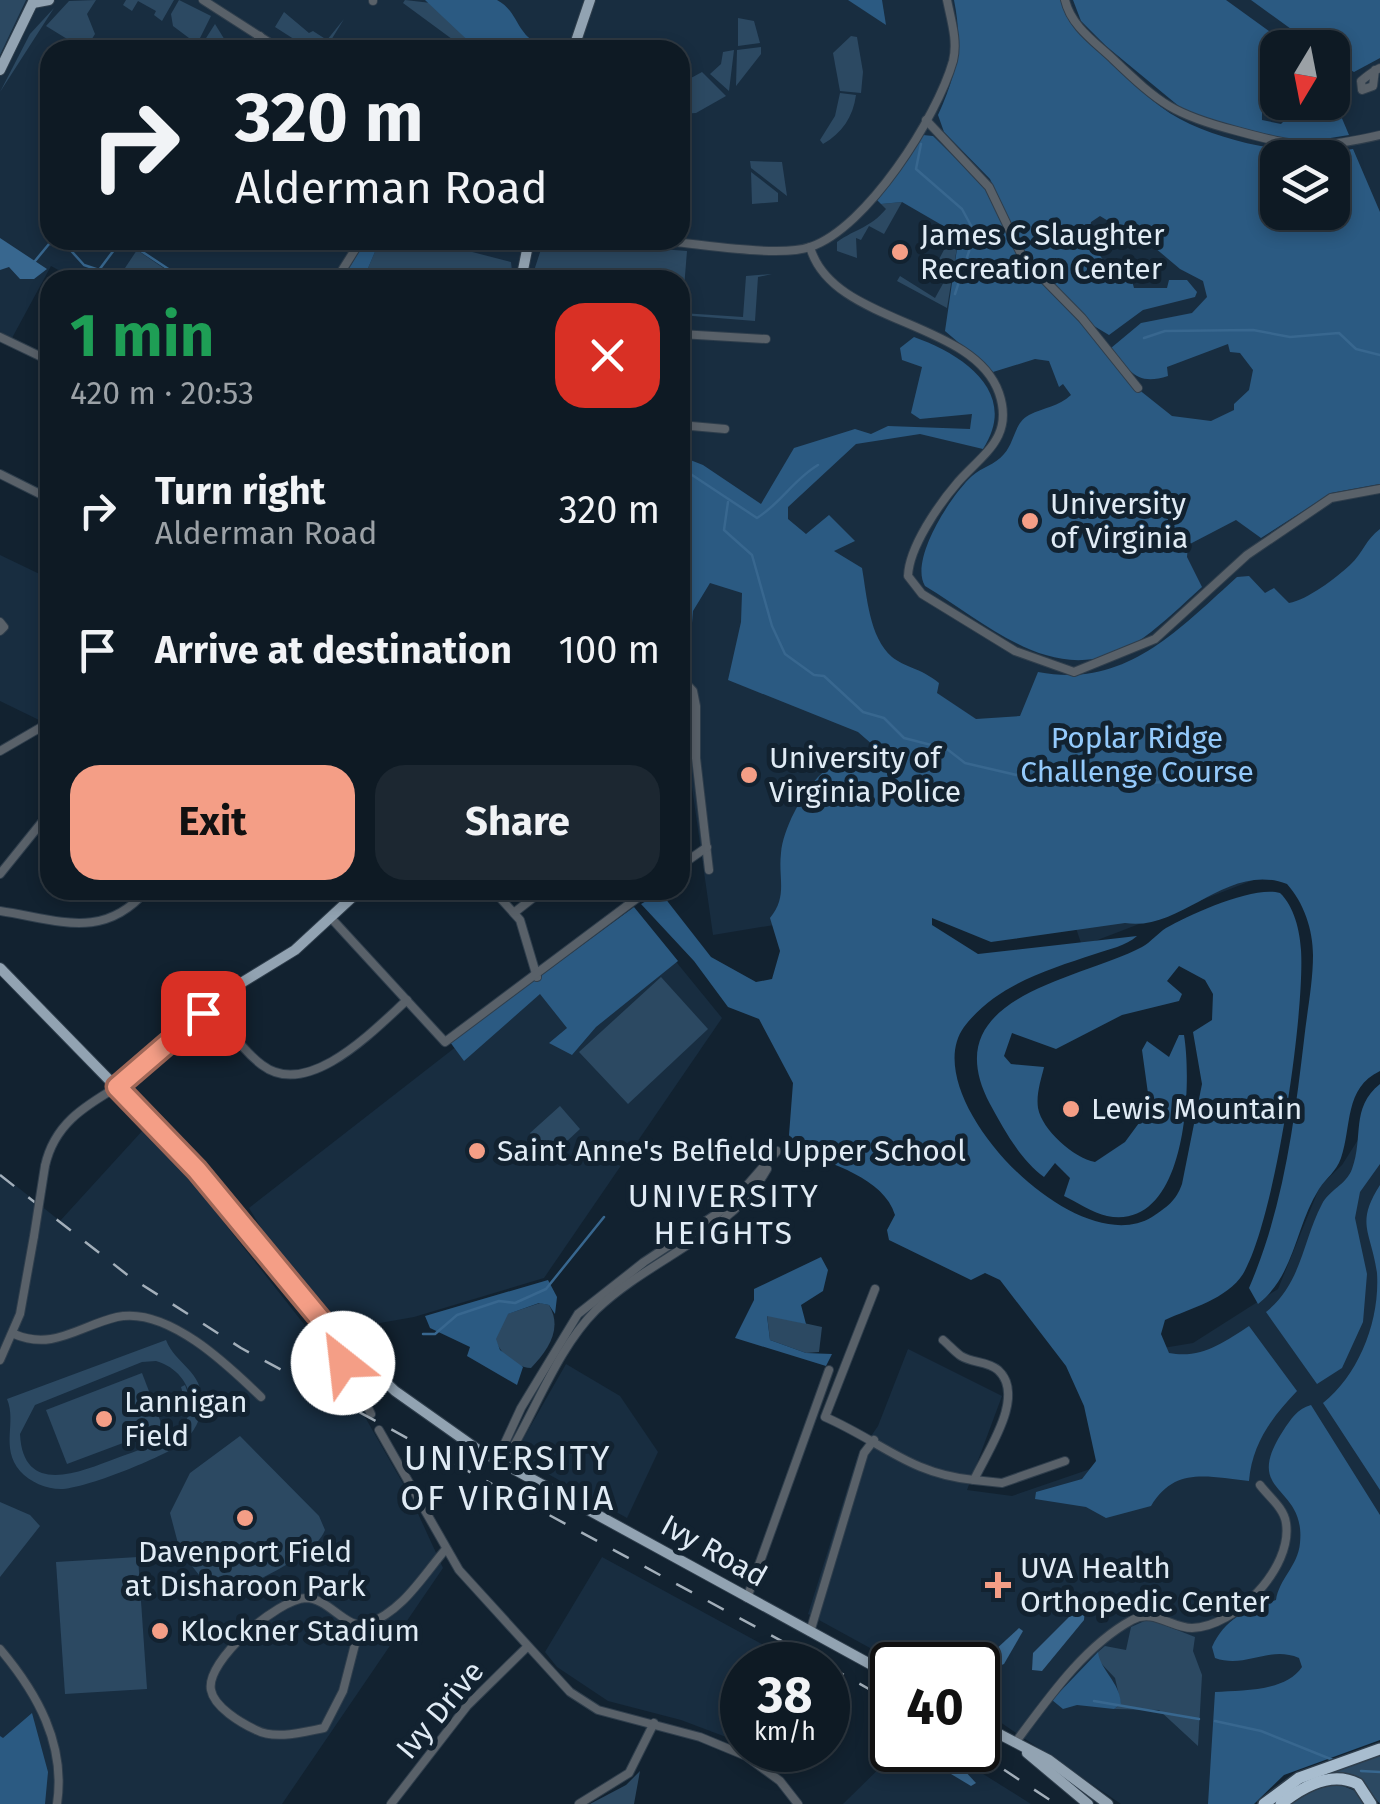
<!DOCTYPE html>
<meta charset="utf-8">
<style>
:root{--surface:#0e1a24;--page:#1c2731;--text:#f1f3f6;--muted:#9ba1a6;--line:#2e3841;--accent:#f49e86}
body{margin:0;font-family:"Fira Sans",sans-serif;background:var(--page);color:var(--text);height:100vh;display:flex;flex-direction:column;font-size:38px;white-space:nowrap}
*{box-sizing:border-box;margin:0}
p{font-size:32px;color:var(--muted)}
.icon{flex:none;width:55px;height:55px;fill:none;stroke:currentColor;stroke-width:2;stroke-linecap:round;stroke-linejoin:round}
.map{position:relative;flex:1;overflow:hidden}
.sheet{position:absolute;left:40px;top:270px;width:650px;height:630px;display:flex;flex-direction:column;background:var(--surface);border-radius:30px;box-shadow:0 5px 15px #0003,0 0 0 2px var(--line)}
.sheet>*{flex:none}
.hud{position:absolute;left:40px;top:40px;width:650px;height:210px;border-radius:30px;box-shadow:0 5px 15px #0003,0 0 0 2px var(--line);background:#0e1a24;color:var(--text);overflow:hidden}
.needle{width:65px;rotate:190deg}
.controls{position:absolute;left:1260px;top:30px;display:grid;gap:20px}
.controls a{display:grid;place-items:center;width:90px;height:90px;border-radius:20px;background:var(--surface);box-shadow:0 5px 15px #0003,0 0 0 2px var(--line);font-size:50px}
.speed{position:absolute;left:720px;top:1642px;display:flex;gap:20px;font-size:50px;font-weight:700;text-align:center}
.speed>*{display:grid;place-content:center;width:130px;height:130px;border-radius:50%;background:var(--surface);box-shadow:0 5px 15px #0003,0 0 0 2px var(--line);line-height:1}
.speed small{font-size:25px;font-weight:400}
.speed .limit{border:5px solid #111;border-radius:15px;background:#fff;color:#111}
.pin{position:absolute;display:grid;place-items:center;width:85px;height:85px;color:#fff;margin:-42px;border-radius:20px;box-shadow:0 5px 15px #0006}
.me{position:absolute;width:110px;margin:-55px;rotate:331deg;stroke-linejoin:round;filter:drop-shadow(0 0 8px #0008)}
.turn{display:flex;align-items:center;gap:35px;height:210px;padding:0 30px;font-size:45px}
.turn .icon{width:130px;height:130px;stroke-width:2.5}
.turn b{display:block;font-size:70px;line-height:85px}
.round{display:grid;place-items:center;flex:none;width:105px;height:105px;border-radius:30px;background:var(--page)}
.headline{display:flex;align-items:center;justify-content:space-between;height:170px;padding:0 30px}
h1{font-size:60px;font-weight:700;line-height:75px;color:#1e9e55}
.button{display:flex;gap:20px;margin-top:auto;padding:20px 30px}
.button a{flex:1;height:115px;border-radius:30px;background:var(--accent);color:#111;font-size:40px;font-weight:700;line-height:115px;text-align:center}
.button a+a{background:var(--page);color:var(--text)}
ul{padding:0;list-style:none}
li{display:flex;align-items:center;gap:30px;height:140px;padding:0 30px}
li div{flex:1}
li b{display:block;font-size:38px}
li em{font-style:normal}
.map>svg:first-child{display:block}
.built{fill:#182d40;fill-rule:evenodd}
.green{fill:#2c4962;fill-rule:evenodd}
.forest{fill:#2b5a82;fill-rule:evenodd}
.water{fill:#38678f}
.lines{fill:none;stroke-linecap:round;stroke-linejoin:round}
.stream{stroke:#38678f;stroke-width:2.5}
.minor-casing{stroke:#2f3e4c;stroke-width:10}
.major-casing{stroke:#2f3e4c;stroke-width:12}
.highway-casing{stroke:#2f3e4c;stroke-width:14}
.minor{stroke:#596169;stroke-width:8}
.major{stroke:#92a3b2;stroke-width:10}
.highway{stroke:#a8bdcf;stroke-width:11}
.rail{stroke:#a3afba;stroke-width:2.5;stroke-dasharray:18 18;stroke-linecap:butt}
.minor-bridge-casing{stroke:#2f3e4c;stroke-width:10;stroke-linecap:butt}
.minor-bridge{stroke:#596169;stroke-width:8}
.route-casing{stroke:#9f6757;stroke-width:25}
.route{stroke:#f49e86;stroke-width:18}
.poi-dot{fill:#f49e86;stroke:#122230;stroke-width:4}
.labels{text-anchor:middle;stroke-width:10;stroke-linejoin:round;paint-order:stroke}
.poi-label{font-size:30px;fill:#e0ebf5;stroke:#122230;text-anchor:start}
.park-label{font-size:30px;fill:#94cafc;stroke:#122230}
.street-label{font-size:30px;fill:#e0ebf5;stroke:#122230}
.neighbourhood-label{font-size:32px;letter-spacing:2.5px;fill:#e0ebf5;stroke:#122230}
.quarter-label{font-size:35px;letter-spacing:2.5px;fill:#e0ebf5;stroke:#122230}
</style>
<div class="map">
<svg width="1380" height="1804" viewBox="0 0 1380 1804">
<rect width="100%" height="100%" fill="#122230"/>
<g class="built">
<path d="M0 0H1380V743L1274 734 1256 879 1082 946 1059 878 713 935 680 703V280H77L51 266 12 338 0 332ZM1278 48H1332V102H1278ZM50 50H680V240H50ZM1278 158H1332V212H1278Z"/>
<polygon points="0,555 50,579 50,716 39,720 0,701"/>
<polygon points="633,909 722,1018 544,1278 414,1317 340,1330 275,1251 249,1208"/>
<polygon points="1380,1105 1380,1731 1296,1763 1246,1804 1121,1804 978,1707 978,1665 901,1665 808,1614 858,1455 878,1426 908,1349 1002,1396 967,1490 1012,1496 1099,1466 1121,1355 1193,1343 1278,1289 1320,1186 1342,1165"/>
<polygon points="143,1130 196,1187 333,1361 409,1494 443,1568 282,1804 0,1804 0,1173 60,1221"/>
<polygon points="566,1364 620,1396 658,1452 627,1518 514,1455"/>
<polygon points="602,1557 800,1665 742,1665 742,1743 681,1720 608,1701 557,1667 545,1652"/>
<polygon points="898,1750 945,1750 1031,1804 843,1804"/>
</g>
<g class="green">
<polygon points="0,0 26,0 0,55"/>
<polygon points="96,0 87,14 95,34 85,50 46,26 69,1"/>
<polygon points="126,0 174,0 162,21 154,15 156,11 138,1 132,11 123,5"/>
<polygon points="179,0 211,16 197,44 173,26 171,14"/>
<polygon points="405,0 431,3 478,50 456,42 403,3"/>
<polygon points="54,8 0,92 30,34"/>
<polygon points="284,12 309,33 313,31 327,40 344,19 325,50 311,50 275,27"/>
<polygon points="738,18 754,21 760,43 738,46"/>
<polygon points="215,24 231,50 201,46"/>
<polygon points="851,36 857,37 863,72 861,93 840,91 833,53"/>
<polygon points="761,47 761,54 736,86 737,50"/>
<polygon points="734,50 729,91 710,74 721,64 723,52"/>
<polygon points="702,72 726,96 696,113 680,114 680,84"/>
<path d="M840 93 856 95C853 117 842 133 823 144L820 140 835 116Z"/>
<polygon points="750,161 782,162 787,196 751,168"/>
<polygon points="751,172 778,193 778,202 752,204"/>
<path d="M902 202 884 234 869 226 861 240 856 238 857 258 837 251V242C857 228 870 228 886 209L881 204Z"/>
<polygon points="954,231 959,235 947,308 897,281 900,276 935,298 950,271 937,263"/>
<polygon points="380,240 443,240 449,246 511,262 513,280 363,280"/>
<polygon points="544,240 687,251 682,313 743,317 746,276 772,274 758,277 755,321 680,315 680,280 666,280 666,274 651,273 650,280 612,280 613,269 595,268 594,280 531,280"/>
<polygon points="137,250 181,280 117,280"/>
<polygon points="661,977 708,1029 628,1104 579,1052"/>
<polygon points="560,1106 580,1129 551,1156 530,1133"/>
<path d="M540 1303 549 1305C563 1329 548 1350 531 1368 513 1366 502 1356 495 1339L507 1314Z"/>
<polygon points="767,1315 822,1327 819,1352 806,1353 770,1340"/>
<path d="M166 1340C175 1364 203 1371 202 1403 202 1418 194 1433 182 1443 164 1457 84 1489 61 1489 46 1489 30 1482 20 1471 0 1447 17 1423 7 1399ZM156 1361C177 1367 189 1384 190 1399L185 1385 181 1387 189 1415C176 1442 142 1448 117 1458 80 1472 23 1497 20 1434L35 1405 142 1362Z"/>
<polygon points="142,1373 163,1428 67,1464 46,1410"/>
<path d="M240 1436 319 1516 325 1530C316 1556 246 1585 219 1600L180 1551 170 1513 190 1473Z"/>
<polygon points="0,1502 30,1515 40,1526 0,1577"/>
<polygon points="138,1557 147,1689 65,1694 56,1562"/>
<polygon points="1149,1619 1195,1637 1193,1651 1202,1675 1198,1746 1159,1710 1114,1709 1121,1704 1115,1678 1098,1660 1098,1652 1105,1646 1126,1650 1131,1627"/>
<polygon points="1380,1755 1380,1804 1360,1780 1345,1774 1271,1804 1292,1787"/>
<polygon points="640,1771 634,1804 590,1804 626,1785"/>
<polygon points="1338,1784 1358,1792 1365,1804 1289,1804 1324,1785"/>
</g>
<g class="forest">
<path d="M425 0H497C520 12 515 37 545 47L478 50Z"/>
<polygon points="848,0 882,0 886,25"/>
<path d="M954 0H1061C1066 26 1089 43 1108 60 1130 79 1153 105 1180 119 1227 144 1301 158 1353 149L1380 212V484L1331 493 1261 538 1236 520 1188 545 1187 557 1202 587C1183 604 1164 623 1143 638 1061 695 996 629 925 586 909 560 951 495 972 476 982 467 995 465 1004 454 1015 442 1014 423 1029 415 1045 407 1058 407 1071 395L1063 384 1059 387 1049 361 1035 359 993 372 945 331 959 235 902 202 881 204 877 200 923 135 933 136 983 185 1027 268 1095 338 1128 381 1172 416 1211 421 1234 410V404L1249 390 1253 370 1240 353 1230 352 1228 344 1167 367 1168 376C1137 386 1130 372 1111 348L1141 323 1192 313 1207 297 1203 281 1180 269 1135 231 1130 234 1100 216 1091 222 1088 240 1111 270 1132 281 1134 288H1167L1169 280H1187L1197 292 1195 297 1143 310 1109 335 1094 326 1024 253 990 179 944 132 938 115C957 73 963 45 954 0ZM1278 158H1332V212H1278Z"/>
<path d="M1073 0H1226L1291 47 1278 48C1277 76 1261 91 1262 120L1281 124 1302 103 1332 102 1333 97 1349 135 1293 144 1192 117 1106 46 1081 21Z"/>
<polygon points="1251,0 1380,0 1380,58 1354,72 1333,60 1332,48 1316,47"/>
<polygon points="366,240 380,240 363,280 342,280"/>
<path d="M914 337C962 354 1020 392 983 449L920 434 856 444 788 507V519L806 534 829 515 855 541 834 551 862 568C867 596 869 637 892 657 904 667 921 668 939 683L937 693 976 719 1020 716 1038 672C1125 689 1177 631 1237 577L1249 576 1265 593 1274 588 1289 603C1307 600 1336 578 1350 565 1363 553 1366 539 1380 529V1071C1344 1088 1352 1126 1341 1158 1336 1172 1326 1178 1319 1189 1295 1227 1295 1275 1258 1304L1249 1288C1283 1209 1294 1125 1304 1040 1307 1012 1313 983 1313 955 1313 930 1304 903 1287 884 1227 861 1182 932 1125 923L991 942 932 918V925L978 954 1137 936C1126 946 1109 949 1095 954 1047 970 996 985 964 1027 914 1096 1075 1264 1152 1217 1167 1207 1176 1201 1182 1184L1202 1084 1193 1032 1212 1020 1213 994 1205 980 1179 966 1167 981 1182 994 1179 1001 1122 1015 1056 1049 1012 1033 1004 1056 1011 1064 1044 1067C1041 1080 1036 1094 1038 1108 1042 1130 1074 1158 1095 1162L1125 1142 1150 1108 1142 1050 1147 1041 1169 1057 1179 1035H1184C1192 1083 1188 1232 1107 1216 1093 1213 1077 1202 1064 1196L1070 1178 1055 1163 1044 1177C1020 1159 1004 1130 990 1104 933 996 1077 981 1142 947 1151 942 1158 933 1166 928 1190 914 1255 885 1280 893 1294 906 1300 931 1301 950 1305 1014 1275 1220 1243 1274 1227 1299 1191 1308 1165 1320L1161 1334 1169 1353C1201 1359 1223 1343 1249 1326L1297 1391C1272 1417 1252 1444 1249 1481 1208 1477 1175 1466 1151 1506L1106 1518 1086 1507 1035 1499 1036 1492 1082 1479 1096 1461 1084 1406 1066 1366 1000 1280 985 1273 971 1280 889 1240 887 1230 895 1215C884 1178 830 1163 798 1151L789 1135 793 1083 759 1019 728 1007 694 961 641 904 661 893 711 957 756 982 772 979 780 951 770 918C788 896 778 879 781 853 783 829 802 794 818 777 836 758 861 766 881 752L858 732 728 680 741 622 742 593 710 583 693 611 689 659 680 666V456L703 465 761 504 794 448 855 429 871 434 888 426 970 429 972 414 920 419 911 413 922 367 902 360 900 348Z"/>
<polygon points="634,907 678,961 596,1027 572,1055 549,1043 567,1028 540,994 464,1061 450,1042"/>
<path d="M1380 1084V1164L1360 1192 1355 1218 1367 1274 1363 1322 1342 1368 1317 1384 1266 1312C1302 1283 1302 1242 1322 1204 1329 1190 1346 1185 1352 1169 1364 1137 1350 1108 1380 1084Z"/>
<path d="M1380 1185V1490L1323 1403C1359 1374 1380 1321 1377 1273 1371 1231 1355 1224 1380 1185Z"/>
<polygon points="821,1257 828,1270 823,1291 801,1305 806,1324 767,1316 770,1340 806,1353 832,1354 826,1366 735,1338 754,1300 754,1289"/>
<polygon points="548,1280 557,1297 555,1314 549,1305 539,1303 508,1314 496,1339 500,1350 523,1367 517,1385 467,1356 470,1347 430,1328 425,1316"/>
<path d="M1311 1405 1380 1515V1740L1284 1775 1254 1804H1208L1215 1692C1242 1690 1285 1692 1302 1667L1299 1658C1269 1645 1246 1669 1215 1658L1212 1647C1225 1618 1249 1608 1276 1600 1279 1579 1298 1566 1300 1543 1306 1483 1241 1496 1283 1431 1291 1419 1297 1409 1311 1405Z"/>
<path d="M1098 1652C1100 1670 1120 1682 1121 1704L1114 1709 1077 1705 1063 1709 1052 1700Z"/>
<polygon points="32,1713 48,1772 45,1804 0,1804 0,1736 3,1738"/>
</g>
<g class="water">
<polygon points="0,238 47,269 34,279 20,279 9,267 0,270"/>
<polygon points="1079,1607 1085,1609 1084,1620 1042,1671 1032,1670 1033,1653"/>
<polygon points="1019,1628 1023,1631 1004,1664 994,1668 981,1663"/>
<polygon points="938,1750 951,1756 976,1783 971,1786 936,1765"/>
</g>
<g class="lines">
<g class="stream">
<polyline points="921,144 916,169 962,209 975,233 955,294"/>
<polyline points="35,261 49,244 65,244 84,265 99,270 117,246 132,245 185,280"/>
<polyline points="1144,338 1165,331 1253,330 1290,337 1339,333 1356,349 1380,355"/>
<path d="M680 467 757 518C781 503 794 479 818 465"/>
<polyline points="728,502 724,530 752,555 772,626 785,654 814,675 824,676 863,712 884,718 904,738 947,749 965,763 1025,777 1107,785 1206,780"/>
<polyline points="423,1334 435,1334 457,1315 499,1301 515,1303 546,1289 604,1217"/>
<polyline points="1094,1701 1199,1719"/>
<polyline points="1215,1721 1261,1731 1333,1760"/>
<polyline points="1361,1771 1380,1772"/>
</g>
<g class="minor-casing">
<g id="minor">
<polyline points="203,0 281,50"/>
<path d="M1065 0C1071 26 1095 42 1113 59 1160 104 1174 115 1237 131 1299 148 1316 150 1380 135"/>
<polyline points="373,1 373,0"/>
<polyline points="251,50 260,36"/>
<path d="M1375 70 1373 86 1362 90 1361 81C1367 76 1373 71 1380 68"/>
<polyline points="926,120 989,187 1023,258 1082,318 1138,388"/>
<path d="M656 240C692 243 779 258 810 247 867 228 937 117 953 61 958 41 951 20 947 0"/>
<path d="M810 247C832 325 973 319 999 393 1014 437 984 453 958 482 939 504 909 547 908 576L922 594 1015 651 1074 672 1155 639 1247 555 1331 498 1380 489"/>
<polyline points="336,280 361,240"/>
<polyline points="680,334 766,339"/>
<polyline points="0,337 50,361"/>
<polyline points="680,425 725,429"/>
<polyline points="0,474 50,499"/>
<polyline points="0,622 4,627 0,631"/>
<polyline points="680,677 693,691 696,706 696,758 709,870"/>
<polyline points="0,751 50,722"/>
<polyline points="680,866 707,847"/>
<polyline points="0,874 50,812"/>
<polyline points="493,890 520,920 537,977"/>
<path d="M0 911C59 920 103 941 147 890"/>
<polyline points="515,912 543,890"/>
<polyline points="331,918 445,1042 648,890"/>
<path d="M210 1007C227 1026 242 1050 262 1065 308 1100 374 1030 407 1000"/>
<path d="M45 1166C54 1125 83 1107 117 1087"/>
<path d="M875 1289 825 1417C882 1442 910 1474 974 1480 986 1453 1027 1396 998 1370 988 1361 972 1363 961 1356 955 1352 949 1345 943 1340"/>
<polyline points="331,1332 371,1414"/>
<path d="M14 1334C53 1351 79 1326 117 1317 167 1306 228 1365 261 1397"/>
<polyline points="0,1360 20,1314 34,1236"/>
<polyline points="379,1430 459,1570 570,1692 598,1710 700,1737 746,1756 780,1781 798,1804"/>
<polyline points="497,1460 521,1408 578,1314 644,1262 730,1205 777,1151"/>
<path d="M497 1460 512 1449C538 1404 559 1347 596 1310 650 1258 729 1236 767 1169"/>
<polyline points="974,1480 1002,1483 1065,1461"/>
<polyline points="747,1598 829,1370"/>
<path d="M360 1625 343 1691 324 1728C303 1732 275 1740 256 1730 241 1723 214 1707 211 1690 205 1661 278 1599 306 1598 329 1598 347 1631 367 1624 402 1612 423 1576 445 1550"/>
<polyline points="810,1632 864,1453 874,1440"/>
<path d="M0 1649C37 1693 66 1744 57 1804"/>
<path d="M1015 1743C1047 1700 1084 1646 1132 1620 1153 1608 1171 1628 1192 1628 1235 1627 1293 1568 1286 1523 1284 1508 1269 1497 1260 1485"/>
<polyline points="391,1804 467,1706 526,1648"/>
<polyline points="579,1804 629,1773 654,1723"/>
</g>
</g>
<g class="major-casing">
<g id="major">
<polyline points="33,3 49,0"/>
<polyline points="573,50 590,0"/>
<polyline points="0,70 34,0"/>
<polyline points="521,280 529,240"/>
<polyline points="0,968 197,1170 298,1298 395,1391 477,1449 892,1676"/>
<polyline points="117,1087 233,988 295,950 360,890"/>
<polyline points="978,1723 1049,1760 1108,1804"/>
<polyline points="1027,1753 1088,1804"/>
</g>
</g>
<g class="highway-casing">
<g id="highway">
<polyline points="1264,1804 1299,1778 1380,1749"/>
<path d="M1281 1804C1302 1787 1331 1770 1358 1784L1371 1804"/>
</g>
</g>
<use href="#minor" class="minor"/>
<use href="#major" class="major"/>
<use href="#highway" class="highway"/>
<g class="rail">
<polyline points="0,1175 130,1277 241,1348 826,1665"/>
<polyline points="828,1666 892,1702"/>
<polyline points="974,1750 1056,1804"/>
</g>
<g class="minor-bridge-casing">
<polyline id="minor-bridge" points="34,1236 45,1166"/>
</g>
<use href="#minor-bridge" class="minor-bridge"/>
</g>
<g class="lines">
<g class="route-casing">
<polyline id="route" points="203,1013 117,1087 197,1170 331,1332 343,1363"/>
</g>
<use href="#route" class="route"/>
</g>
<g class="poi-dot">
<circle cx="900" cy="252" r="10"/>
<circle cx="1030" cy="521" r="10"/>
<circle cx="749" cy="775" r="10"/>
<circle cx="1071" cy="1109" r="10"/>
<circle cx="477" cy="1151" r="10"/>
<circle cx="104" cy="1419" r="10"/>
<circle cx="245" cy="1518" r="10"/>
<path d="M993 1570h10v10h10v10h-10v10h-10v-10h-10v-10h10z"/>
<circle cx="160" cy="1631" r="10"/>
</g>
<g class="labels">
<g class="poi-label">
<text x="920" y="245">James C Slaughter<tspan x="920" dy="34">Recreation Center</tspan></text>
<text x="1050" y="514">University<tspan x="1050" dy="34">of Virginia</tspan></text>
<text x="769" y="768">University of<tspan x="769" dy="34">Virginia Police</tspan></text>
<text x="1091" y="1119">Lewis Mountain</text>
<text x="497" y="1161">Saint Anne's Belfield Upper School</text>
<text x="124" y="1412">Lannigan<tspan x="124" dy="34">Field</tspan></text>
<text x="245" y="1562" text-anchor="middle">Davenport Field<tspan x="245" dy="34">at Disharoon Park</tspan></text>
<text x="1020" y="1578">UVA Health<tspan x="1020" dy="34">Orthopedic Center</tspan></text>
<text x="180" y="1641">Klockner Stadium</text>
</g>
<g class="park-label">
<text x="1137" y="748">Poplar Ridge<tspan x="1137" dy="34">Challenge Course</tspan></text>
</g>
<g class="street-label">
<text transform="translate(714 1551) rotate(29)" y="10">Ivy Road</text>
<text transform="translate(440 1710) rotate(-50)" y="10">Ivy Drive</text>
</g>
<g class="neighbourhood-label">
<text x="724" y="1207">UNIVERSITY<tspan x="724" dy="37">HEIGHTS</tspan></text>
</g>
<g class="quarter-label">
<text x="508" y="1470">UNIVERSITY<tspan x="508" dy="40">OF VIRGINIA</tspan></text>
</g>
</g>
</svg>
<div class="controls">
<a><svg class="needle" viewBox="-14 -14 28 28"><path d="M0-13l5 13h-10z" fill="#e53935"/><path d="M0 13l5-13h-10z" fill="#9ba1a6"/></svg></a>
<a><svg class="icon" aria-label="layers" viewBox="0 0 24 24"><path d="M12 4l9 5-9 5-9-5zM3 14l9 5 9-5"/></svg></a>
</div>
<div class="speed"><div>38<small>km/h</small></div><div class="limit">40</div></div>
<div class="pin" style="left:203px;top:1013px;background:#d93025"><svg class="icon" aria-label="arrive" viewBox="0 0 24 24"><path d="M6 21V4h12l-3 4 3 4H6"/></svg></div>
<svg class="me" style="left:343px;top:1363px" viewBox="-20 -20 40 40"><circle r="19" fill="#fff"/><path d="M0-13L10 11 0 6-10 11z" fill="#f49e86"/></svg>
<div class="hud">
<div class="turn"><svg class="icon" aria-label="right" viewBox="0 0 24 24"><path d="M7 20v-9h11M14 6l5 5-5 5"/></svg><div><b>320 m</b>Alderman Road</div></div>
</div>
<section class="sheet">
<div class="headline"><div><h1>1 min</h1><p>420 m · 20:53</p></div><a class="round" style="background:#d93025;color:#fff"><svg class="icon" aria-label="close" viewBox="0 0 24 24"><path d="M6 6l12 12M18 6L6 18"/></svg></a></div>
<ul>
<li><svg class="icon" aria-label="right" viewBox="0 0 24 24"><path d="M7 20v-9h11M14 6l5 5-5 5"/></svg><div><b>Turn right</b><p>Alderman Road</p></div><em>320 m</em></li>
<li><svg class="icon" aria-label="arrive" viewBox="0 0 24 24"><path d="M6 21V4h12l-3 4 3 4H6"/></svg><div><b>Arrive at destination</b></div><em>100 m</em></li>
</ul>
<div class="button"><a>Exit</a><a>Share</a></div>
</section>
</div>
